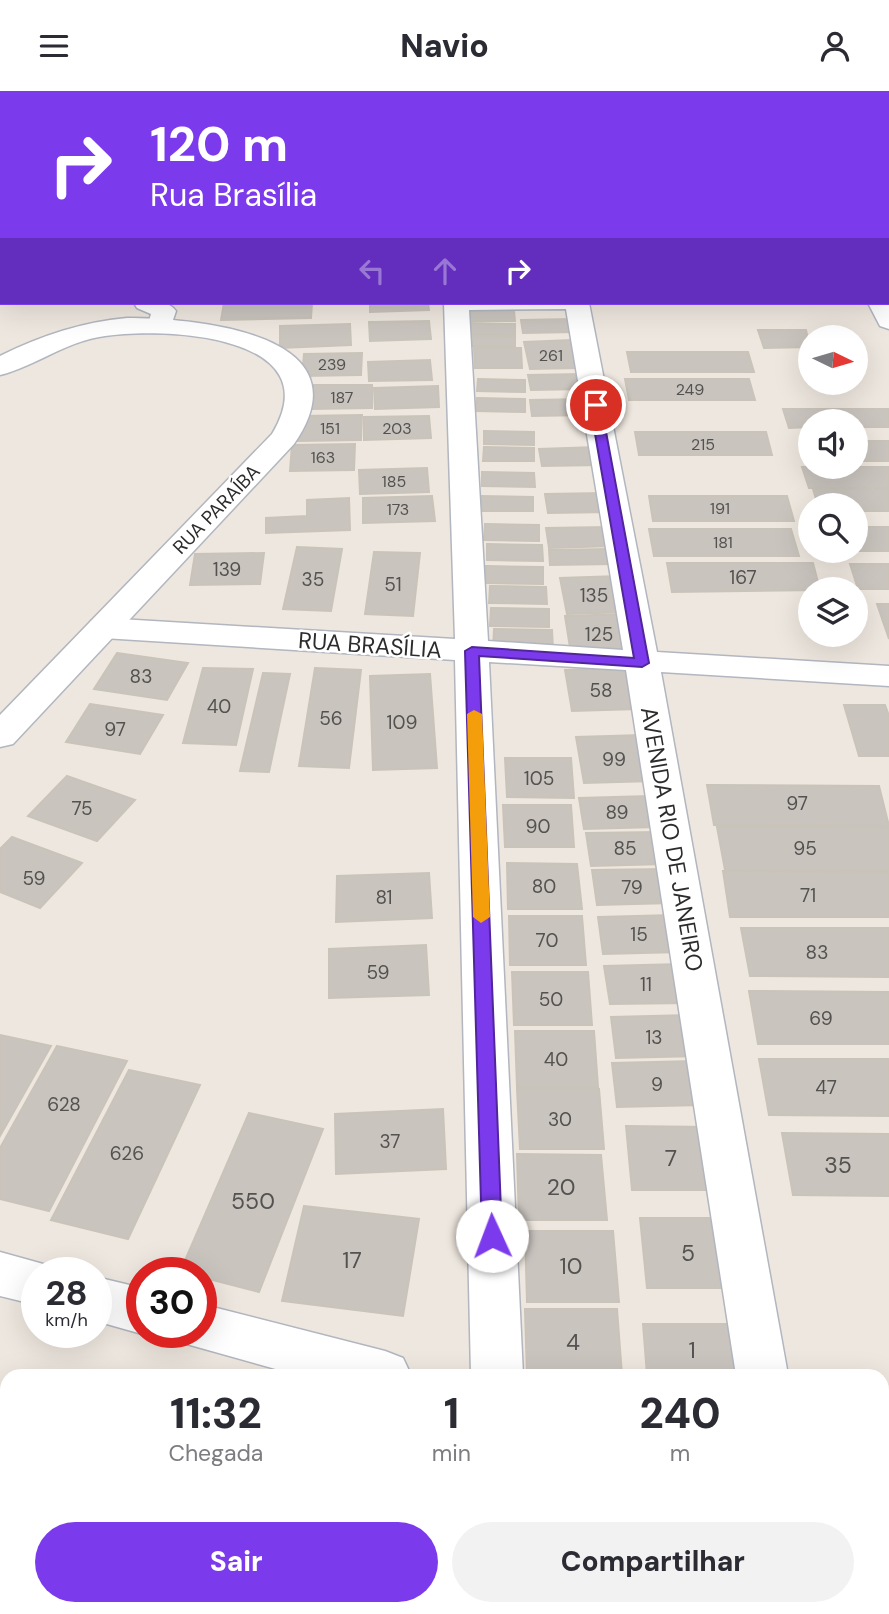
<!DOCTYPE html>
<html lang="pt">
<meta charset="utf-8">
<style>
:root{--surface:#fff;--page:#f2f2f3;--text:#2b2b33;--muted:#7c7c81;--accent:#7c3aed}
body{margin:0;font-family:"DM Sans",sans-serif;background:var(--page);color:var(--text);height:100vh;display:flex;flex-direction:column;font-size:26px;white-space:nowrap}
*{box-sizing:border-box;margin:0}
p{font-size:23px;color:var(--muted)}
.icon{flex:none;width:38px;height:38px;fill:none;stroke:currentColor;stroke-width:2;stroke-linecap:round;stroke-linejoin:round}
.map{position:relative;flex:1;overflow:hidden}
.drawer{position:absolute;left:0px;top:1278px;width:889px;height:247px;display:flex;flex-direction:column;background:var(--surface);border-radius:21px 21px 0 0;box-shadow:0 7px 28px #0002}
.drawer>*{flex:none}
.top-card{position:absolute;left:0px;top:0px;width:889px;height:214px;box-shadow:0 7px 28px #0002;background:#7c3aed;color:#fff;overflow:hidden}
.needle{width:46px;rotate:95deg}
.fabs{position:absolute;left:798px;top:234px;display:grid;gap:14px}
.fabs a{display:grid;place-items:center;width:70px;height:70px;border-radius:50%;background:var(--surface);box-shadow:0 7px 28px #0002;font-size:35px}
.speed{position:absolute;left:21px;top:1166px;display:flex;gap:14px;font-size:35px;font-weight:700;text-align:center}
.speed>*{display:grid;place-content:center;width:91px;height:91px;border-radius:50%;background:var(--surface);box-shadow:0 7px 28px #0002;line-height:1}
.speed small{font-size:18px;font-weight:400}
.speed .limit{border:10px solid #d22;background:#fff;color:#111}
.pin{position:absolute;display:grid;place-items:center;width:60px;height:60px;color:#fff;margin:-30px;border:4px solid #fff;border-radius:50%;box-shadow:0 2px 7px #0007}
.me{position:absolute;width:77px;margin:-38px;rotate:358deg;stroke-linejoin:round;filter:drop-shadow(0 0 5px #0008)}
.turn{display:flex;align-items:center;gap:24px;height:147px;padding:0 35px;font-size:32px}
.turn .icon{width:91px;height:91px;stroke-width:2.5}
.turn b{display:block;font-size:49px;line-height:60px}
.lanes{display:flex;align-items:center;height:66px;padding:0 35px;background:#0003;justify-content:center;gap:35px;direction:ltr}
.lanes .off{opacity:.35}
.eta{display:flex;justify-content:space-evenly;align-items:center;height:119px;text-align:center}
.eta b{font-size:42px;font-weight:800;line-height:49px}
.action{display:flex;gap:14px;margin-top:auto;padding:14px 35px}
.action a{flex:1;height:80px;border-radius:42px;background:var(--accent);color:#fff;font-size:28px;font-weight:800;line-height:80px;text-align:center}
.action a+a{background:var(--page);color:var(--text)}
header{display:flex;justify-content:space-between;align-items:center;height:91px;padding:0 35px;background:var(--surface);font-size:32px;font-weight:800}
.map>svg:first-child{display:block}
.green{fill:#b7e39d}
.building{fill:#c9c4be;stroke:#c9c3b9;stroke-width:2}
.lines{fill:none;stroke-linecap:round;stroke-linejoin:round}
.street-casing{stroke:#b2b6bf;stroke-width:3}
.secondary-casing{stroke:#b2b6bf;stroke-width:3}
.path{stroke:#c8c8c8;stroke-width:6;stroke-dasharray:7 4.5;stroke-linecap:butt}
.street{fill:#fff;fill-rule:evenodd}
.secondary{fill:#fff;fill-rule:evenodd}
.route{fill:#7c3aed;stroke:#51269a;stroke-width:2}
.slow{fill:#f59e0b}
.labels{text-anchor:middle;stroke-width:5;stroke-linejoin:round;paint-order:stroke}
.far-number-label{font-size:16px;fill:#535250}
.far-street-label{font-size:19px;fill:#2c2c2c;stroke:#fff}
.number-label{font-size:19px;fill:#535250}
.street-label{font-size:23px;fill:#2c2c2c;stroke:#fff}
.near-number-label{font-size:23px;fill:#535250}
</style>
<header><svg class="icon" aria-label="menu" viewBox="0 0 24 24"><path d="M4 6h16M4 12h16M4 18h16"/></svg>Navio<svg class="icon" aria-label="person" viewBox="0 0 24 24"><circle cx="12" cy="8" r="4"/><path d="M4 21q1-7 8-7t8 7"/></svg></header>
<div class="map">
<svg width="889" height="1523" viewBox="0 0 889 1523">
<rect width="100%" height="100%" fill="#eee7df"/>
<polygon class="green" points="0,1438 7,1440 7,1517 281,1517 301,1523 0,1523"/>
<g class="building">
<polygon points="224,212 312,212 311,227 221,229"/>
<polygon points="370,212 428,212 429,219 370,221"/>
<polygon points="470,219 514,220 515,230 470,230"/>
<polygon points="573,228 575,241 523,242 521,229"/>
<polygon points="429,230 431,248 370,250 369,231"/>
<polygon points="470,232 515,233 515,244 470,243"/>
<polygon points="350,233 351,254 280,257 280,235"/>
<polygon points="758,239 806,239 810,256 764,257"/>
<polygon points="469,244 515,245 515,256 469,255"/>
<polygon points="572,249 579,277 530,278 524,251"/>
<polygon points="474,257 521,257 522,277 475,277"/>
<polygon points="627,261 748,261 754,281 631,281"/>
<polygon points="362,262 361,284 302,285 304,263"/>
<polygon points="430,269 432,289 369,290 368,271"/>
<polygon points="582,283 585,298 531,299 528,284"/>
<polygon points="478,288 525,289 525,301 477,300"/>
<polygon points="625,288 749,288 755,309 629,309"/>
<polygon points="313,294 372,294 372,317 311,318"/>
<polygon points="438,295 439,316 375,318 374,297"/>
<polygon points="477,307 525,308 525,321 476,320"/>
<polygon points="586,308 588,324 532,325 530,309"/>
<polygon points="783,318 889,318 889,336 856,336 856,331 810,331 810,336 789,337"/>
<polygon points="362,324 361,349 298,350 300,325"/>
<polygon points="429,325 431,347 364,349 364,326"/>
<polygon points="484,340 534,341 534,354 484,353"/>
<polygon points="635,341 766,341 772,364 639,364"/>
<rect x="856" y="350" width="33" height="20"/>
<polygon points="355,353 354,379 290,380 292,354"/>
<polygon points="484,356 534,357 534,370 483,370"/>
<polygon points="597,356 600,374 542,375 539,358"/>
<polygon points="802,376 889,376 889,397 809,397"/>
<polygon points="427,377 429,401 360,403 359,379"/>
<polygon points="482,381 534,382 535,396 482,395"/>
<polygon points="813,398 889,398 889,420 856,420 856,415 818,415"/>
<polygon points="606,402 610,421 548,422 545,403"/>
<polygon points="432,405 435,430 363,432 363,407"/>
<polygon points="480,405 533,406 533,420 479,420"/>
<polygon points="649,405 787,405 794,430 653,430"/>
<polygon points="349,407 350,439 266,442 266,427 307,425 307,409"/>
<polygon points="485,433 539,434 539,450 484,449"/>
<polygon points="609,436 612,455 549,457 546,437"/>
<rect x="856" y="436" width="33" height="24"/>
<polygon points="649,438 791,438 799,465 654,465"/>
<polygon points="487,453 542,454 543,470 487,469"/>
<polygon points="297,456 342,458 331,520 283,518"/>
<polygon points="611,458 614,473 550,474 549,459"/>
<polygon points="374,461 420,462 413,525 365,523"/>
<polygon points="264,462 260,493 190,494 195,463"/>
<polygon points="667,472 813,472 820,499 672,501"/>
<polygon points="850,473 889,473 889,498 858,498"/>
<polygon points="486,475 543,476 543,493 486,492"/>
<polygon points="619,485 628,521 567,523 560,487"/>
<polygon points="490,495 546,496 547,513 489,512"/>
<polygon points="877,513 889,513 889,548"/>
<polygon points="491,517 549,518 549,536 490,535"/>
<polygon points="626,523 634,561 571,563 565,525"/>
<polygon points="494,538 552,539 553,558 493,557"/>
<polygon points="117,562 188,572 167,609 94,598"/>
<polygon points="203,577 253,578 236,654 183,652"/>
<polygon points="315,577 361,579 349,677 299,675"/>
<polygon points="629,577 638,618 572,620 565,579"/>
<polygon points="263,582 290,583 269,681 240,680"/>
<polygon points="430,583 437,677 373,679 370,585"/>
<polygon points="90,613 163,624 140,663 66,651"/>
<polygon points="844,614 885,614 889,625 889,665 859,665"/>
<polygon points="643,644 653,690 584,692 576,646"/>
<polygon points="505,667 571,667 574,707 507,706"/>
<polygon points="67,685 135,709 97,750 28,725"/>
<polygon points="707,694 879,695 889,735 714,734"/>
<polygon points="650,705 656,736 584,738 579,707"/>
<polygon points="503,714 571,714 574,756 505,756"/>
<polygon points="717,736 889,736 889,779 725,779"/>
<polygon points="658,741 665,773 591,775 586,742"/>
<polygon points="12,746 82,772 40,817 0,801 0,758"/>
<polygon points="507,772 577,773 582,818 508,818"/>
<polygon points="666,778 672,812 597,814 592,779"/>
<polygon points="723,780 889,781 889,826 730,826"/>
<polygon points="429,782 432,827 336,831 337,785"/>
<polygon points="674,824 681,861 603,863 598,826"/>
<polygon points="509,825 582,825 586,874 510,874"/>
<polygon points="741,837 889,837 889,886 750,885"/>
<polygon points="426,854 429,904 329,907 329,858"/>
<polygon points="682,873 690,912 610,913 604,875"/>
<polygon points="512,881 588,881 592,934 514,934"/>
<polygon points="749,900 889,901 889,953 758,953"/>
<polygon points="691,924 699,965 616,967 611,926"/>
<polygon points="515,940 594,940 598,996 517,996"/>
<polygon points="0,944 51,955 0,1045"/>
<polygon points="57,955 127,970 49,1120 0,1108 0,1057"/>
<polygon points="759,968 889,968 889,1025 769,1024"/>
<polygon points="695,970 702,1014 617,1016 612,972"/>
<polygon points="129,979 200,994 128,1148 51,1129"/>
<polygon points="517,998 599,998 604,1058 520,1058"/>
<polygon points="443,1018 446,1078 336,1083 335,1023"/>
<polygon points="249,1022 323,1038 259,1201 201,1186 201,1181 180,1181"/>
<polygon points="626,1035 709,1036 718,1099 632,1099"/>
<polygon points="782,1042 889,1043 889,1105 793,1104"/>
<polygon points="517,1063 601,1064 607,1129 519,1129"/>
<polygon points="304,1115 419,1128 403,1225 282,1210"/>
<polygon points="640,1127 727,1127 737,1197 647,1197"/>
<polygon points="525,1140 613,1140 619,1211 527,1211"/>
<polygon points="525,1218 617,1218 622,1284 527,1284"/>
<polygon points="643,1233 735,1233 743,1284 647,1284"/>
</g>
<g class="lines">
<g class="street-casing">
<g id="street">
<rect x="204" y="0" width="20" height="2"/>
<rect x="436" y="0" width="20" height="2"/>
<polygon points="530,0 550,0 551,2 531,2"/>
<polygon points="767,0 787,0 788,2 768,2"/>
<rect x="0" y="181" width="2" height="14"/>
<polygon points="887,206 889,207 889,238 880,235 868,212 887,212"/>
<path d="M134 212C148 212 167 207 176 220L170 238H152L148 233 151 223 137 217Z"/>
<path d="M444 212H589L657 561 889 575V595L661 581 788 1284H736L626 579 489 571 523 1284H471L455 569 103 547 91 544 87 537 91 530 103 527 455 548ZM566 218 623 559 488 550 469 219Z"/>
</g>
</g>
<g class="secondary-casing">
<g id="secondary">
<path d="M127 227C197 227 370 243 294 353L13 653 0 656V624L272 343C332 244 165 236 105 245 66 250 36 275 0 284V265C40 245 82 231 127 227Z"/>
<polygon points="0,1161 54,1176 57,1181 37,1181 37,1214 0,1205"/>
<polygon points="96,1186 142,1197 142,1241 147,1241 142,1243 96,1230"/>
<polygon points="201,1213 385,1260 403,1267 411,1284 297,1284 183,1252 178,1241 201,1241"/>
<polygon points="882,1384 889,1386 889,1440 882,1438"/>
</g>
</g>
<polyline class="path" points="625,1517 625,1523"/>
<use href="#street" class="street"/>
<use href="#secondary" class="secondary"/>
</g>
<polygon class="route" points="596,311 601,314 649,572 642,576 479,565 502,1145 499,1151 492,1154 485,1151 482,1145 465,560 472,556 634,567 590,314"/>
<polygon class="slow" points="474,619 482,623 490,826 481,832 473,826 467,623"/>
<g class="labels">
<g class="far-number-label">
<text x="551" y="270">261</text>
<text x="332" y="279">239</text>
<text x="690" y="304">249</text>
<text x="342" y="312">187</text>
<text x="330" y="343">151</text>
<text x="397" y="343">203</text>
<text x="703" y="359">215</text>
<text x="323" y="372">163</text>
<text x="394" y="396">185</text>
<text x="720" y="423">191</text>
<text x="398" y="424">173</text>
<text x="723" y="457">181</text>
</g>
<g class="far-street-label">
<text transform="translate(216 418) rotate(-46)" y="7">RUA PARAÍBA</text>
</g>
<g class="number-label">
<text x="227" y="485">139</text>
<text x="743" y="493">167</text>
<text x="313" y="495">35</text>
<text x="393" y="500">51</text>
<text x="594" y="511">135</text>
<text x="599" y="550">125</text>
<text x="141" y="592">83</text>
<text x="601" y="606">58</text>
<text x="219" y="622">40</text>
<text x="331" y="634">56</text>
<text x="402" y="638">109</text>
<text x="115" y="645">97</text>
<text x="614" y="675">99</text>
<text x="539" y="694">105</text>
<text x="797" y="719">97</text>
<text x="82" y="724">75</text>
<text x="617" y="728">89</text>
<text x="538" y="742">90</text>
<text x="625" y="764">85</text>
<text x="805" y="764">95</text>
<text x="34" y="794">59</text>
<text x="544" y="802">80</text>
<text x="632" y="803">79</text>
<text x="808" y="811">71</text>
<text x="384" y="813">81</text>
<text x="639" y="850">15</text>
<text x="547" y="856">70</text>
<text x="817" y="868">83</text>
<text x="378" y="888">59</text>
<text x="646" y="900">11</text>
<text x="551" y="915">50</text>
<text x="821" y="934">69</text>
<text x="654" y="953">13</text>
<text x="556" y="975">40</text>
<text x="657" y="1000">9</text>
<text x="826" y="1003">47</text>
<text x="64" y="1020">628</text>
<text x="560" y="1035">30</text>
<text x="390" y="1057">37</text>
<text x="127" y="1069">626</text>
</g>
<g class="street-label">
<text transform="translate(370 554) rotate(4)" y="8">RUA BRASÍLIA</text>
<text transform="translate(672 748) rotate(80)" y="8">AVENIDA RIO DE JANEIRO</text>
</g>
<g class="near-number-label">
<text x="671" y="1075">7</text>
<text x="838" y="1082">35</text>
<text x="561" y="1104">20</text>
<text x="253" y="1118">550</text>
<text x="688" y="1170">5</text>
<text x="352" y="1177">17</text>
<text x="571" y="1183">10</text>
<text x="573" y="1259">4</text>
<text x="692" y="1267">1</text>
</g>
</g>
</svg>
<div class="fabs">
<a><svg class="needle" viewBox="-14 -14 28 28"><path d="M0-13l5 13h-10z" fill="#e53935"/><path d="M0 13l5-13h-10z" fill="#7c7c81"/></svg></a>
<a><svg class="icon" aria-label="sound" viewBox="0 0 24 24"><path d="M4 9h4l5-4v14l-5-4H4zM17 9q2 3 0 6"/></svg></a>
<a><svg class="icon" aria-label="search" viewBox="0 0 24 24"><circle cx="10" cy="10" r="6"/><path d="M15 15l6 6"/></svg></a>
<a><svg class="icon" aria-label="layers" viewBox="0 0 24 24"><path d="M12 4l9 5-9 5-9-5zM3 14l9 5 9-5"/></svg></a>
</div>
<div class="speed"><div>28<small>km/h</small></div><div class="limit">30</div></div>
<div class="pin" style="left:596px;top:314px;background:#d93025"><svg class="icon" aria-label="arrive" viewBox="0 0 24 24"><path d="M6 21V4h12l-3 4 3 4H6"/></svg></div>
<svg class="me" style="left:492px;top:1145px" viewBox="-20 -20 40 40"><circle r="19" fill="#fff"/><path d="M0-13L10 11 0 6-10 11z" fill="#7c3aed"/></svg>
<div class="top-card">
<div class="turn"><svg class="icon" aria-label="right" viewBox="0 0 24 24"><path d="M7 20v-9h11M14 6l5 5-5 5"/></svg><div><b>120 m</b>Rua Brasília</div></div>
<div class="lanes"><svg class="icon off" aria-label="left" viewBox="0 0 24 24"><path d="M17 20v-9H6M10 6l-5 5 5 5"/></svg><svg class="icon off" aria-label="ahead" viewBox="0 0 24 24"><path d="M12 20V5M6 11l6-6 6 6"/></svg><svg class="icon" aria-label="right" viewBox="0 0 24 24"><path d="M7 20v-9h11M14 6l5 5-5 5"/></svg></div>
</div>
<section class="drawer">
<div class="eta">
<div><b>11:32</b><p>Chegada</p></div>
<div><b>1</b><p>min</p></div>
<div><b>240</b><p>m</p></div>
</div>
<div class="action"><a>Sair</a><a>Compartilhar</a></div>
</section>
</div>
